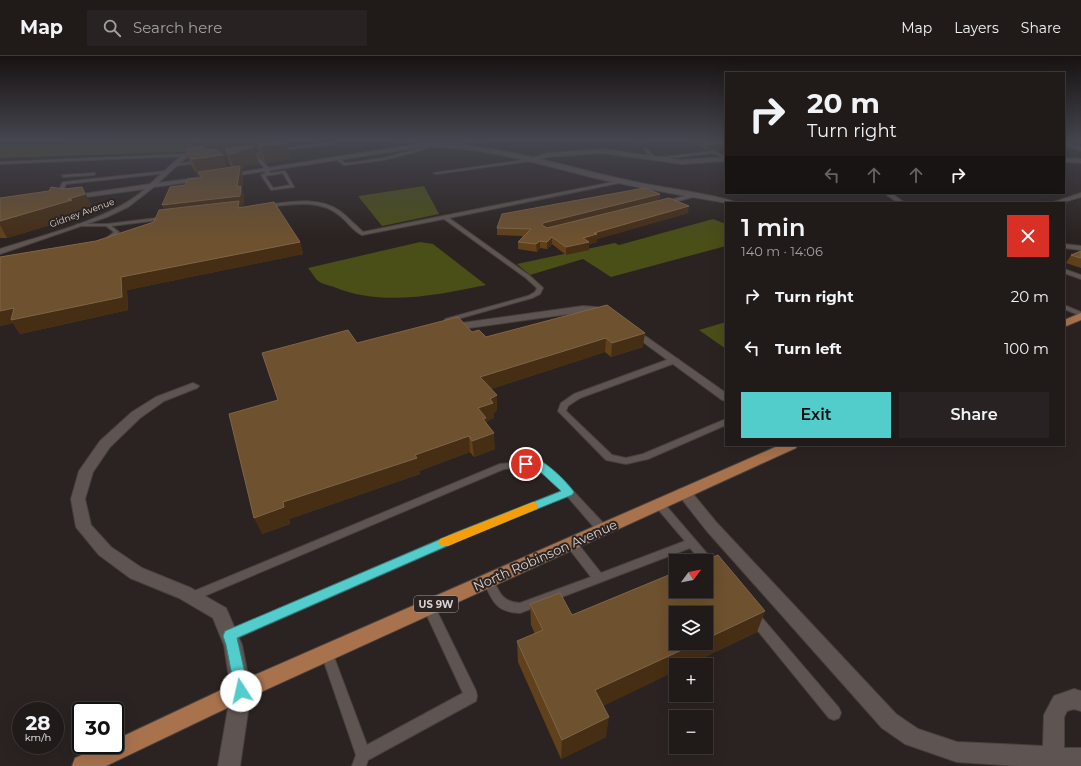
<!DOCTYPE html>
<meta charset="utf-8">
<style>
:root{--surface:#201a19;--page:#282322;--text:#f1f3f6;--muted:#a2a1a2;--line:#3d3838;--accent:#52cdcc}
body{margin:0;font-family:Montserrat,sans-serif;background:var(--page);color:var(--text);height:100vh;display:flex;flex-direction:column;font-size:15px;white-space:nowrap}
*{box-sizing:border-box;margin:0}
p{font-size:13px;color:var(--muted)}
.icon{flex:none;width:22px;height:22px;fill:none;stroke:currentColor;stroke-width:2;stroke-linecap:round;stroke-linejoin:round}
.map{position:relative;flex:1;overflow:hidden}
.drawer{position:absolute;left:725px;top:146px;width:340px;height:244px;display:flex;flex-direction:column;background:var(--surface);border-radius:0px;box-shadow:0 4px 16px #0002,0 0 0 1px var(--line)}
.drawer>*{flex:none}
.hud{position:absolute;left:725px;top:16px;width:340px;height:122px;border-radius:0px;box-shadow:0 4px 16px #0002,0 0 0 1px var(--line);background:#201a19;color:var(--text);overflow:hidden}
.needle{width:26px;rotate:58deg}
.fabs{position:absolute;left:669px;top:498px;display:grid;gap:8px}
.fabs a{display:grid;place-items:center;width:44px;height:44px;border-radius:0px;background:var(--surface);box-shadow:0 4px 16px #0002,0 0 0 1px var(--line);font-size:20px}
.speed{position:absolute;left:12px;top:646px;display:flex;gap:8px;font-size:20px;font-weight:700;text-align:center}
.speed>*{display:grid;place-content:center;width:52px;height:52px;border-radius:50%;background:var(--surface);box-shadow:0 4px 16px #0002,0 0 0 1px var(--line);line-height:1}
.speed small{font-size:10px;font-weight:400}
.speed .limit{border:2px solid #111;border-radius:6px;background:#fff;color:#111}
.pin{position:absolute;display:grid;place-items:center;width:34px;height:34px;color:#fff;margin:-17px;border:2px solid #fff;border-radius:50%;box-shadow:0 1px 4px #0007}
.me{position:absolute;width:44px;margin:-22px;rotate:350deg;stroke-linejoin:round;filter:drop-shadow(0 0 3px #0008)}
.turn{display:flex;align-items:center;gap:14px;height:84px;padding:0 16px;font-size:18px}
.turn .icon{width:52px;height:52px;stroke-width:2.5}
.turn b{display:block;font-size:28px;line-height:34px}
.lanes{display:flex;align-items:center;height:38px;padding:0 16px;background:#0003;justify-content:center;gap:20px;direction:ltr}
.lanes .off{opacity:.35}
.round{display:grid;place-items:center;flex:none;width:42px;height:42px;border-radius:0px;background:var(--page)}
.headline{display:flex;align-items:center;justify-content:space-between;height:68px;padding:0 16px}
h1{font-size:24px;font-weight:600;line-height:30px}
.primary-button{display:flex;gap:8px;margin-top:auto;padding:8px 16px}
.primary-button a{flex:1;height:46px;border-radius:0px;background:var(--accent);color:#111;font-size:16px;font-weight:600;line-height:46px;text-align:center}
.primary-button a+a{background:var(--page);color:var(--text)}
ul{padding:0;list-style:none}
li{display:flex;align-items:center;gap:12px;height:52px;padding:0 16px}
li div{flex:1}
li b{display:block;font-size:15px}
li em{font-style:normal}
header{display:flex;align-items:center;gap:24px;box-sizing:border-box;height:56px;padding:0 20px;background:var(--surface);border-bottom:1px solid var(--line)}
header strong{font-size:19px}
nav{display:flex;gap:22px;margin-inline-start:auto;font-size:14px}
.search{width:280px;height:36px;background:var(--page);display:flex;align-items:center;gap:10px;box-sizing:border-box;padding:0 14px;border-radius:0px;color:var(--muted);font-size:15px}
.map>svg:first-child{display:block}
.green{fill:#4a4e17}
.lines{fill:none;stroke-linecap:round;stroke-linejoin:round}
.service-casing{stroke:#47413e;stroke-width:2}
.minor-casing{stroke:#47413e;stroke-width:2}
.tertiary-casing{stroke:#47413e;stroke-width:2}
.trunk-casing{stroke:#47413e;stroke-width:2}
.motorway-casing{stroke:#47413e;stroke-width:2}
.service{fill:#5e5552;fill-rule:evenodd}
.minor{fill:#5e5552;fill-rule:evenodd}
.tertiary{fill:#5e5552;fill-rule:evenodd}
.trunk{fill:#a8724d;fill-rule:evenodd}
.motorway{fill:#bb7a4c;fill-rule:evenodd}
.wall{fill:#61411b;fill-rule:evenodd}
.shaded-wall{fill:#462e15}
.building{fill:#6e512e;stroke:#7f6548}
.route{fill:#52cdcc;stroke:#358585}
.slow{fill:#f59e0b}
.labels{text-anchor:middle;stroke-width:4;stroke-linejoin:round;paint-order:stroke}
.far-street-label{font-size:9px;fill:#d9d4d2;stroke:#2b2321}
.shield{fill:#2b2321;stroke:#a59f9d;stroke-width:1}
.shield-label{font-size:10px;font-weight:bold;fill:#d9d4d2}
.near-street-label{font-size:13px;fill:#d9d4d2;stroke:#2b2321}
</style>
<header>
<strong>Map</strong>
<div class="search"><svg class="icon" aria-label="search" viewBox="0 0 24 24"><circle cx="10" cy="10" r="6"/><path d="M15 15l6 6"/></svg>Search here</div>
<nav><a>Map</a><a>Layers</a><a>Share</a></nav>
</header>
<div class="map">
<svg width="1081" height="710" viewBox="0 0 1081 710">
<rect width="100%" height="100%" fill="#2b2321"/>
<g class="green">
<polygon points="143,83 234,83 198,90 184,96 0,102 0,88"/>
<polygon points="424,130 439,158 382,170 358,140"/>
<polygon points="713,163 726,168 726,190 611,221 583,203 530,219 517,208 615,187 619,189"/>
<path d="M420 186 433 188 486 229C437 239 382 251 334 231 329 229 321 228 317 224 314 221 311 215 308 212Z"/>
<polygon points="726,266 726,293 699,274"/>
</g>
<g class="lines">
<g class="service-casing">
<g id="service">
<polygon points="655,83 676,83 637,86 635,85"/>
<polygon points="333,86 334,88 285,94 278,88 281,87 286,92"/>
<polygon points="423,88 426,93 384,104 344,109 334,102 337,101 345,107 349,107 384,102 423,91 421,89"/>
<polygon points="646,92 655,102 714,95 726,101 726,103 713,97 654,104 644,93"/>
<path d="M269 95V97L256 99 269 112 268 114 270 117 285 115 294 131 271 134 261 119 266 117 263 113 265 112 251 98ZM283 117 290 129 273 132 265 120Z"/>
<polygon points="187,98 186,100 0,108 0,106"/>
<polygon points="531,103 530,105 436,118 434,117"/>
<polygon points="202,104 201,106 174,110 172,109"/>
<polygon points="166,115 167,117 66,128 60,143 56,142 62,127 64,126"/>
<polygon points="95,117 94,119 64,121 62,120 64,119"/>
<path d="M623 124 624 126 449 162 530 220 543 232 540 238 532 242 447 266 445 265V263L528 240 535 236 537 232 526 222 444 163 362 179C353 175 347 165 339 159 318 142 290 149 266 151L264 150 266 149C290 146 318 140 340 155 348 161 355 169 363 176Z"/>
<polygon points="165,161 167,162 167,163 111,170 119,176 106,187 103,185 104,184 114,176 106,170 78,170 76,169 78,168 107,168"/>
<polygon points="1064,213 1081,219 1081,223 1064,217"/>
<polygon points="1064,249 1081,256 1081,260 1064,253"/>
<polygon points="672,302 675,302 679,304 678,306 580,342 568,350 566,355 612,399 626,402 643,398 726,363 726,369 648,403 626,408 606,404 558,355 561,347 574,338"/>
<polygon points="538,404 541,405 562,423 606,470 607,473 606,476 602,477 598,476 567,440 463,483 233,584 229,585 225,584 223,580 225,576 455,477 562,435 536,410 504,413 195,544 191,546 187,544 185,541 187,538 500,408"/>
<path d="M659 444 662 445 716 508 717 511 716 514C708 517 706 512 706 505H701L690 492 520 557C495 556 492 544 483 524L484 521 488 519 492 521C499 535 501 546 520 547L591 521 567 490 566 487 567 484 571 483 575 484 601 517 685 485 656 451 654 448 656 445Z"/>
<polygon points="429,546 433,547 476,635 477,640 476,645 368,704 366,710 352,710 356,699 321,597 323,593 327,591 331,593 367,689 463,637 423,551 425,547"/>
<polygon points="753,555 757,556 839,652 841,657 839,662 834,664 829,662 749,564 747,560 749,556"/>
</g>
</g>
<g class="minor-casing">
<g id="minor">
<polygon points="376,83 447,86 500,83 447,90"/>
<polygon points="1064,86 1081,91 1081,95 1064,89"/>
<polygon points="603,93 681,104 726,101 726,105 681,108 603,97 547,101 530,106 527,104 547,97"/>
<polygon points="1064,102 1081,103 1081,107 1064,106"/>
<polygon points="695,137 697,138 697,140 659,150 656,148"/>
<polygon points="884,137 891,137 905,147 898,147"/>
<polygon points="1081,137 1081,141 1061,147 1051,147"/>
<polygon points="583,250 596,251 611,257 606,260 583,256 454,274 449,271 454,268"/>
<polygon points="631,270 726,337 726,345 722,344 628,275 626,273"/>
<polygon points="193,327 199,330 197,332 164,345 140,362 110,391 93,416 85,443 91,469 111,491 142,512 191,532 226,552 242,589 251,635 240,710 218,710 231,635 224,589 213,562 179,542 130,522 99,499 76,471 71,443 79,415 100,385 132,356 156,341"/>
<polygon points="684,432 689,433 716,466 896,658 918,673 957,686 1043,690 1044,659 1054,640 1074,633 1081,635 1081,655 1074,653 1067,655 1064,661 1064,692 1081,692 1081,710 1019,710 957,706 905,688 882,672 706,474 677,437 679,433"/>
</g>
</g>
<g class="tertiary-casing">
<g id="tertiary">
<path d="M423 87C499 86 572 114 646 128 661 131 729 141 737 147H726C682 139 638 132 595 122 538 108 483 90 423 91L226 121 223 119Z"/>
<path d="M200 91 205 92 184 103 158 127 202 121 204 122V124L154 131 128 151 107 161 0 198V193C43 179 112 163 145 133L71 143 69 142V140L150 128 180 101Z"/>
<polygon points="1064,188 1081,190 1081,194 1064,192"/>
</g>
</g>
<g class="trunk-casing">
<g id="trunk">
<polygon points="1081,257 1081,264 1064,271 1064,264"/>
<polygon points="780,389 797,389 796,392 248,642 106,710 72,710 75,702 104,689 115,689 115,684 234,628"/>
</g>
</g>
<g class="motorway-casing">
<polygon id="motorway" points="1072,83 1081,83 1081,86 1072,84"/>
</g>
<use href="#service" class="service"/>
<use href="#minor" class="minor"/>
<use href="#tertiary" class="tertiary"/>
<use href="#trunk" class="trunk"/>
<use href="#motorway" class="motorway"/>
</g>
<g class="wall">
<path d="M283 83 287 87 291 103 266 107 259 100 258 94 255 95 259 108 244 110V113H241L243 120 242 132 244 141 243 150 241 151V152L300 186 303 198 127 234 128 254 20 278 13 267 0 270V201L96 185 154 166 164 154 185 129 200 122V120H198L191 109 185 93 194 91 193 87ZM227 99 230 110 232 111 227 112 223 100Z"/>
<polygon points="685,83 726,83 726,93 706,94"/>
<polygon points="49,135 90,146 92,154 79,158 80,160 7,182 0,182 0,142"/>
<polygon points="928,137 941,137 936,139"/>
<polygon points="660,138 659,145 688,157 597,183 597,186 589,188 589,194 566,199 552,188 547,193 540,192 537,196 518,193 518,186 523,180 497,179 497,172"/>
<polygon points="1081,195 1081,212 1066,207 1071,199"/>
<polygon points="607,249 643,291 611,301 605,296 491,333 497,339 497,354 494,357 494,362 487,365 487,368 495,393 474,401 470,396 419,415 420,418 289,463 290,468 262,478 278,344 357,287 472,276 486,281"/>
<polygon points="530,548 572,559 757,576 688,609 676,609 603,650 606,681 561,703 518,606 517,585 535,578 531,569"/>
</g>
<g class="shaded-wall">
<polygon points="222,83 276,83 287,87 291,103 266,107 261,90 255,84 258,94 255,95 259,108 244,110 244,113 241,113 243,120 242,132 244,141 243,150 241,151 243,156 166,160 162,149 237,131 235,115 229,98 225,93 227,99 223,100 228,116 198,116 200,120 198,120 192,103 198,102 193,87"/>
<polygon points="726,87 726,93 706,94 707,88"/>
<polygon points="82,131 90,146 92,154 79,158 80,160 7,182 0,169 0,165 68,143"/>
<polygon points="660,138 659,145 543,175 542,169 543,167"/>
<polygon points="689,150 688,157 597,183 597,186 589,188 589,194 566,199 566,191 594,177"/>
<polygon points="552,181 552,188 547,193 547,186"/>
<polygon points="540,185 540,192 537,196 536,188"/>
<polygon points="300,186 303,198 127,234 128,254 20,278 13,267 0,270 0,255 121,221"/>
<polygon points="645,277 643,291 611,301 612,287"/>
<polygon points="606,282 605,296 482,336 480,321"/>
<polygon points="497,339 497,354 494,357 494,362 487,365 487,378 478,352"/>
<polygon points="494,377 495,393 474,401 472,385"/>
<polygon points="469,380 470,396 419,415 420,418 289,463 290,468 262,478 254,462 283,446"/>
<polygon points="765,555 757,576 688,609 676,609 676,615 593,655 595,634 697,587 706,587 706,583"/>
<polygon points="609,661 606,681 561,703 562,684"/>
</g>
<g class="building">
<polygon points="204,83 222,83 193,87"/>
<polygon points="261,83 283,83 287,87 261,90 255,84"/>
<polygon points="697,83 726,83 726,87 707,88"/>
<polygon points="252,89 254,91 239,94 239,96 229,98 225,93"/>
<polygon points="203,90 203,93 217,94 223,99 192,103 185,93"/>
<polygon points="240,110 237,131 241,130 240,140 162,149 170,131 185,129 188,123 202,122 198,116"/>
<polygon points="51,131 64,133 82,131 85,138 68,143 72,144 0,165 0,142 49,135"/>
<polygon points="644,132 660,138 543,167 542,169 547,172 669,142 689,150 594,177 597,178 583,182 589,186 566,191 552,181 547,186 540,185 536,188 518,186 531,173 497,172 502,158"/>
<polygon points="239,145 238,152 274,146 300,186 121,221 122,241 11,264 14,252 0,255 0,201 96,185 154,166 159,154"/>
<polygon points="1081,195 1081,202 1071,199"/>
<polygon points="607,249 645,277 612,287 606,282 480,321 497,339 490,343 493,347 478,352 486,362 483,363 494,377 472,385 469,380 415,399 417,402 283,446 284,451 254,462 229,358 278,344 262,297 348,274 357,287 458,261 472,276 479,274 486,281"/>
<polygon points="718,499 765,555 706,583 706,557 676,557 676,587 697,587 595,634 609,661 562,684 517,585 543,574 530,548 560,537 572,559 676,516 676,535 706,535 706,505 703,505"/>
</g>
<linearGradient id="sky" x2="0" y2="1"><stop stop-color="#181312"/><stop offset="0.46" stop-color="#44454e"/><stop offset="1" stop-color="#44454e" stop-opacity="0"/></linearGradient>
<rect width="1081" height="182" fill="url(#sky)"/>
<path class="route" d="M538 404C548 407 568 427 574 436L572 439 463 483 237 582 249 635 246 640 241 642 236 640 226 589 223 580 225 575 455 477 561 435 535 411 526 412 521 408 526 405Z"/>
<polygon class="slow" points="533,446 537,447 538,450 537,453 448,490 440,490 438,486 440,483"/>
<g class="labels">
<g class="far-street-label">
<text transform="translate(82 157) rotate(-20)" y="3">Gidney Avenue</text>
</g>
<rect class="shield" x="414" y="540" width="44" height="16" rx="3"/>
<g class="shield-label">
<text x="436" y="552">US 9W</text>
</g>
<g class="near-street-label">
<text transform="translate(545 499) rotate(-24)" y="5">North Robinson Avenue</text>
</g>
</g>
</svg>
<div class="fabs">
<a><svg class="needle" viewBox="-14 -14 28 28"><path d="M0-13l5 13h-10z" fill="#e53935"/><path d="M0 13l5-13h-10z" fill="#a2a1a2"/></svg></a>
<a><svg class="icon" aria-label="layers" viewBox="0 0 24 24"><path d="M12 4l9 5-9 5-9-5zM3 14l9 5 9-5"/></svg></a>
<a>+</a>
<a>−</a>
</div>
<div class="speed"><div>28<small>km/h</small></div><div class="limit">30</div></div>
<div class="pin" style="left:526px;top:408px;background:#d93025"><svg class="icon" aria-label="arrive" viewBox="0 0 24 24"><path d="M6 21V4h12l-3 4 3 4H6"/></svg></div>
<svg class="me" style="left:241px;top:635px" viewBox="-20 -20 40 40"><circle r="19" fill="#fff"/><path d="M0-13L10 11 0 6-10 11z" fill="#52cdcc"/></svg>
<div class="hud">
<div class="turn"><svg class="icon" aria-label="right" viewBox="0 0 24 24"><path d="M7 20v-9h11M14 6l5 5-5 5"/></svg><div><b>20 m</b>Turn right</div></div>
<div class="lanes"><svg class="icon off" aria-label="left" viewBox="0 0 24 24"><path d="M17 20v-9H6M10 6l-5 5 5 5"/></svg><svg class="icon off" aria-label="ahead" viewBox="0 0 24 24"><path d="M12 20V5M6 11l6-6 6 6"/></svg><svg class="icon off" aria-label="ahead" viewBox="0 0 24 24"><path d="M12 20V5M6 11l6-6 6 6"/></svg><svg class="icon" aria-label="right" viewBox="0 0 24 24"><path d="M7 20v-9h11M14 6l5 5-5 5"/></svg></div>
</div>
<section class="drawer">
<div class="headline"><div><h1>1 min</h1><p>140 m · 14:06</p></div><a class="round" style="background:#d93025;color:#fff"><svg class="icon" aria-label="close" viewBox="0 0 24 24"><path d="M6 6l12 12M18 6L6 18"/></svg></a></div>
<ul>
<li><svg class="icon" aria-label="right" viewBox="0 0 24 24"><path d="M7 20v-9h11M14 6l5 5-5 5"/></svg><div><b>Turn right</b></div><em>20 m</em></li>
<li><svg class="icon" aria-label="left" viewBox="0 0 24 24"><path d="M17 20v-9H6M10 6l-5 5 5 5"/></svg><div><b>Turn left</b></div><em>100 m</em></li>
</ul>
<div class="primary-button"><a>Exit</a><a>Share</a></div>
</section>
</div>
